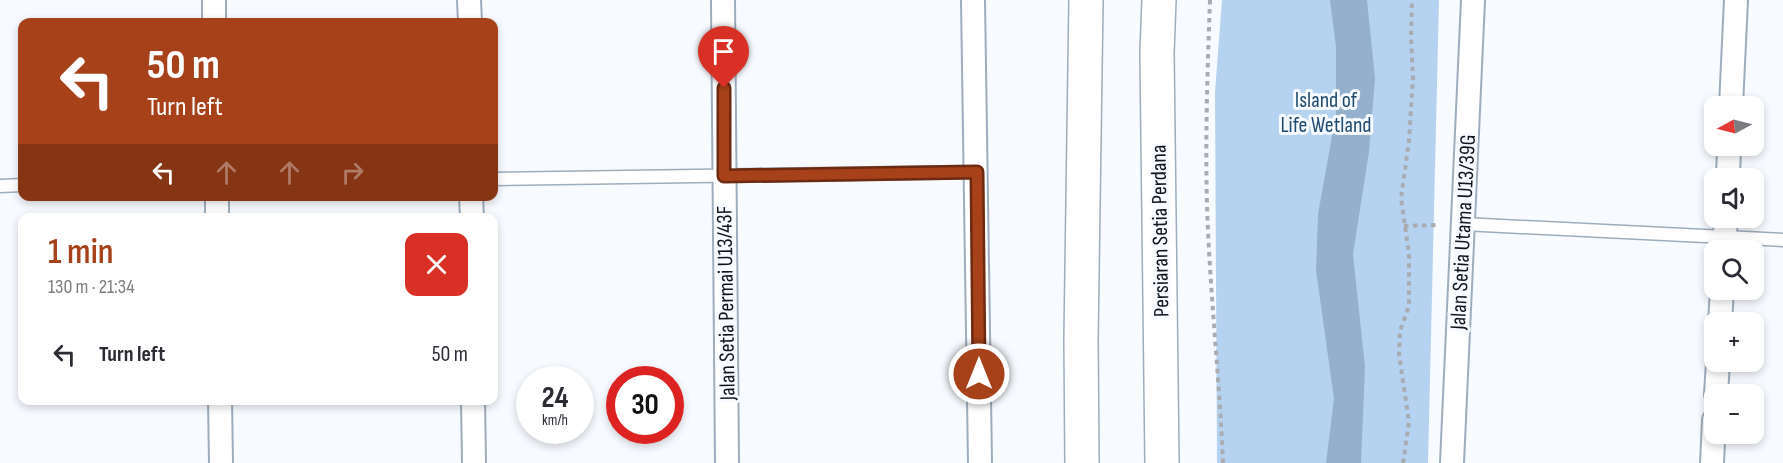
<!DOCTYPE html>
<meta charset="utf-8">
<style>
:root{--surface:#fff;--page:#f2f2f3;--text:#2b2b33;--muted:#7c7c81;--accent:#a7411a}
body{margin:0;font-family:"Sofia Sans Condensed",sans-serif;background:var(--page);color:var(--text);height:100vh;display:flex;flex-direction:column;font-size:22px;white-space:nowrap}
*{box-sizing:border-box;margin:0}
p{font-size:20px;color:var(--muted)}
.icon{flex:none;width:33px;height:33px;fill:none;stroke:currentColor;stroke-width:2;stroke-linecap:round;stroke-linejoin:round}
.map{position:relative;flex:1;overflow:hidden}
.details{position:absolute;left:18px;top:213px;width:480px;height:192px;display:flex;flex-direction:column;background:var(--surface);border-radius:12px;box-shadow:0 3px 9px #0003}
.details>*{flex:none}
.guide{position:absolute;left:18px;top:18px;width:480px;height:183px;border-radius:12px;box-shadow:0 3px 9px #0003;background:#a7411a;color:#fff;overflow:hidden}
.needle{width:39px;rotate:263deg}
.controls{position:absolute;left:1704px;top:96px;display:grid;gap:12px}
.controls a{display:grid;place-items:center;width:60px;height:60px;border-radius:12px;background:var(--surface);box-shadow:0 3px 9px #0003;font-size:30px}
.speed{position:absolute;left:516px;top:366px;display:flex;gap:12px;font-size:30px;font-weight:700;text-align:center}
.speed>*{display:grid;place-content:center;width:78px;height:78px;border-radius:50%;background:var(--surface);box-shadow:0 3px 9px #0003;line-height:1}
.speed small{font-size:15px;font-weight:400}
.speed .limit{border:9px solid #d22;background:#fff;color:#111}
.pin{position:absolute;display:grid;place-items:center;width:51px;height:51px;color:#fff;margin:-62px -26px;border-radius:50% 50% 50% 0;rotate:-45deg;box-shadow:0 0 6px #0007}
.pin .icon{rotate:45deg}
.me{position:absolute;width:66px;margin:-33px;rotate:0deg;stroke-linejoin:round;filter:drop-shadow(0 0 4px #0008)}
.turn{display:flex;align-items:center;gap:21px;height:126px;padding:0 30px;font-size:27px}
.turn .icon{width:78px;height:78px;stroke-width:2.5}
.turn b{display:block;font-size:42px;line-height:51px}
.lanes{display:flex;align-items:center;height:57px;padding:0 30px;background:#0003;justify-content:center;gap:30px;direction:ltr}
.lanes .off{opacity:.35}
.round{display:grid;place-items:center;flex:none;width:63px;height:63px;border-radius:12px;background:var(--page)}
.summary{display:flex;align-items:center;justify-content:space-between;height:102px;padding:0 30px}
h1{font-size:36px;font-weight:600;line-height:45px;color:var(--accent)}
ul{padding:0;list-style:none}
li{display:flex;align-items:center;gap:18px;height:78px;padding:0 30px}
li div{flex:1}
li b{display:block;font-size:22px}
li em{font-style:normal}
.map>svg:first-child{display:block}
.green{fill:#b5d2f0}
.water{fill:#94b0cd}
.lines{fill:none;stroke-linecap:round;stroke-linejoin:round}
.lane-casing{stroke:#9dadbd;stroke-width:15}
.street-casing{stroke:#9dadbd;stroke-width:26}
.secondary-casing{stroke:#9dadbd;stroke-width:36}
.path{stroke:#a8acb1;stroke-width:4;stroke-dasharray:4.5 4.5;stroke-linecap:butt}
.lane{stroke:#fff;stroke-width:12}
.street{stroke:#fff;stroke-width:22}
.secondary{stroke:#fff;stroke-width:33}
.route-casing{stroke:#6d2a11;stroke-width:15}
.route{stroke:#a7411a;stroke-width:10}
.labels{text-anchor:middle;stroke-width:6;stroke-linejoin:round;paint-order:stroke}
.park-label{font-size:22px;fill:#1e4971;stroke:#f7fafe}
.street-label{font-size:22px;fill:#0f151b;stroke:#f7fafe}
</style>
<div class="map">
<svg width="1783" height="463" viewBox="0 0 1783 463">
<rect width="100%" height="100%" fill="#f7fafe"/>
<polygon class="green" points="1222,0 1439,0 1428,463 1217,463 1215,92"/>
<polygon class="water" points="1330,0 1367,0 1375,78 1369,152 1353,254 1365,367 1361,463 1326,463 1334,399 1316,270 1318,214 1336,114 1336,47"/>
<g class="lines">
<g class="lane-casing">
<g id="lane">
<polyline points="494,179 977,172"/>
<polyline points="0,186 22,185"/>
<polyline points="1463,224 1783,240"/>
</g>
</g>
<g class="street-casing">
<g id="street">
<polyline points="214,0 214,22"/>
<polyline points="469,0 470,22"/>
<polyline points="723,0 727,463"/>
<polyline points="973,0 980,463"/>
<polyline points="1731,106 1736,0"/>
<polyline points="1728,178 1729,146"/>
<polyline points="217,196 217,218"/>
<polyline points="471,196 472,218"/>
<polyline points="1724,250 1726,218"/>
<polyline points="1720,322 1722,290"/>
<polyline points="1716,394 1718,362"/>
<polyline points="220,400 221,463"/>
<polyline points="473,400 474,463"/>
<polyline points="1452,463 1473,0"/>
<polyline points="1712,463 1714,420"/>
</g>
</g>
<g class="secondary-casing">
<g id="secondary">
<polyline points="1159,0 1157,53 1162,463"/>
<polyline points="1082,463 1081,339 1086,0"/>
</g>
</g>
<g class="path">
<path d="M1210 0C1207 83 1204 167 1209 250 1213 321 1220 392 1223 463"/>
<polyline points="1404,226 1439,225"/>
<polyline points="1403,463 1409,422 1399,354 1400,331 1409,306 1409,254 1401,198 1409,141 1413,77 1411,37 1412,0"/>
</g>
<use href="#lane" class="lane"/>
<use href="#street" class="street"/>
<use href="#secondary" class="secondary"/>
</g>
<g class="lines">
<g class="route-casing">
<polyline id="route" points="724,88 724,176 977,172 979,374"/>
</g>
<use href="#route" class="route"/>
</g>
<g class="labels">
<g class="park-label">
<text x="1326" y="107">Island of<tspan x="1326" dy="25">Life Wetland</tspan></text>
</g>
<g class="street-label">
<text transform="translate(1159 231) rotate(-91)" y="8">Persiaran Setia Perdana</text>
<text transform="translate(1462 232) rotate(-87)" y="8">Jalan Setia Utama U13/39G</text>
<text transform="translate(725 303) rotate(-91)" y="8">Jalan Setia Permai U13/43F</text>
</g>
</g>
</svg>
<div class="controls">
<a><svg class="needle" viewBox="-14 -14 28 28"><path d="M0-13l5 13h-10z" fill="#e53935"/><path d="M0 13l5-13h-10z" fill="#7c7c81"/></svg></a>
<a><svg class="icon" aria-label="sound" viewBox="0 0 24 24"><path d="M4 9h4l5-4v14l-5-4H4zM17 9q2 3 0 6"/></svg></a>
<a><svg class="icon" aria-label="search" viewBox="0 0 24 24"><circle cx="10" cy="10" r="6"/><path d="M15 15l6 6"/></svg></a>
<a>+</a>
<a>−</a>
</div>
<div class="speed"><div>24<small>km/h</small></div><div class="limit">30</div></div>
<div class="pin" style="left:724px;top:88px;background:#d93025"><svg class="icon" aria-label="arrive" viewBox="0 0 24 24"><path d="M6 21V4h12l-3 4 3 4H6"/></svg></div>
<svg class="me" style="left:979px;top:374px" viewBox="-20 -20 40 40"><circle r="17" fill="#a7411a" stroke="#fff" stroke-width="3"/><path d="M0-11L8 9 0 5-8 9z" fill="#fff"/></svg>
<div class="guide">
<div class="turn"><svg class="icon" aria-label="left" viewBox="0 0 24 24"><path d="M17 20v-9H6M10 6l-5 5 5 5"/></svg><div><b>50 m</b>Turn left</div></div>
<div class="lanes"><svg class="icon" aria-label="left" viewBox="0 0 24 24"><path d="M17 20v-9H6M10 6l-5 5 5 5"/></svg><svg class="icon off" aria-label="ahead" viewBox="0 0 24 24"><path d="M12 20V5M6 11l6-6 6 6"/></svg><svg class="icon off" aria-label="ahead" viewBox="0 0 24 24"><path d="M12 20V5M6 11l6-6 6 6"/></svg><svg class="icon off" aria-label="right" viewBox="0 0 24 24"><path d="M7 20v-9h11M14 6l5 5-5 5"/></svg></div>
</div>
<section class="details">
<div class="summary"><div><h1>1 min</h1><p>130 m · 21:34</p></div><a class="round" style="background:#d93025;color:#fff"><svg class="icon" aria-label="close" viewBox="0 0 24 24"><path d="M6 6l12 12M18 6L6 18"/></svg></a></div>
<ul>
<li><svg class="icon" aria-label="left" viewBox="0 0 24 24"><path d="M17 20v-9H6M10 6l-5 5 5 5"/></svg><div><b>Turn left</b></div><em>50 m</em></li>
</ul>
</section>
</div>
